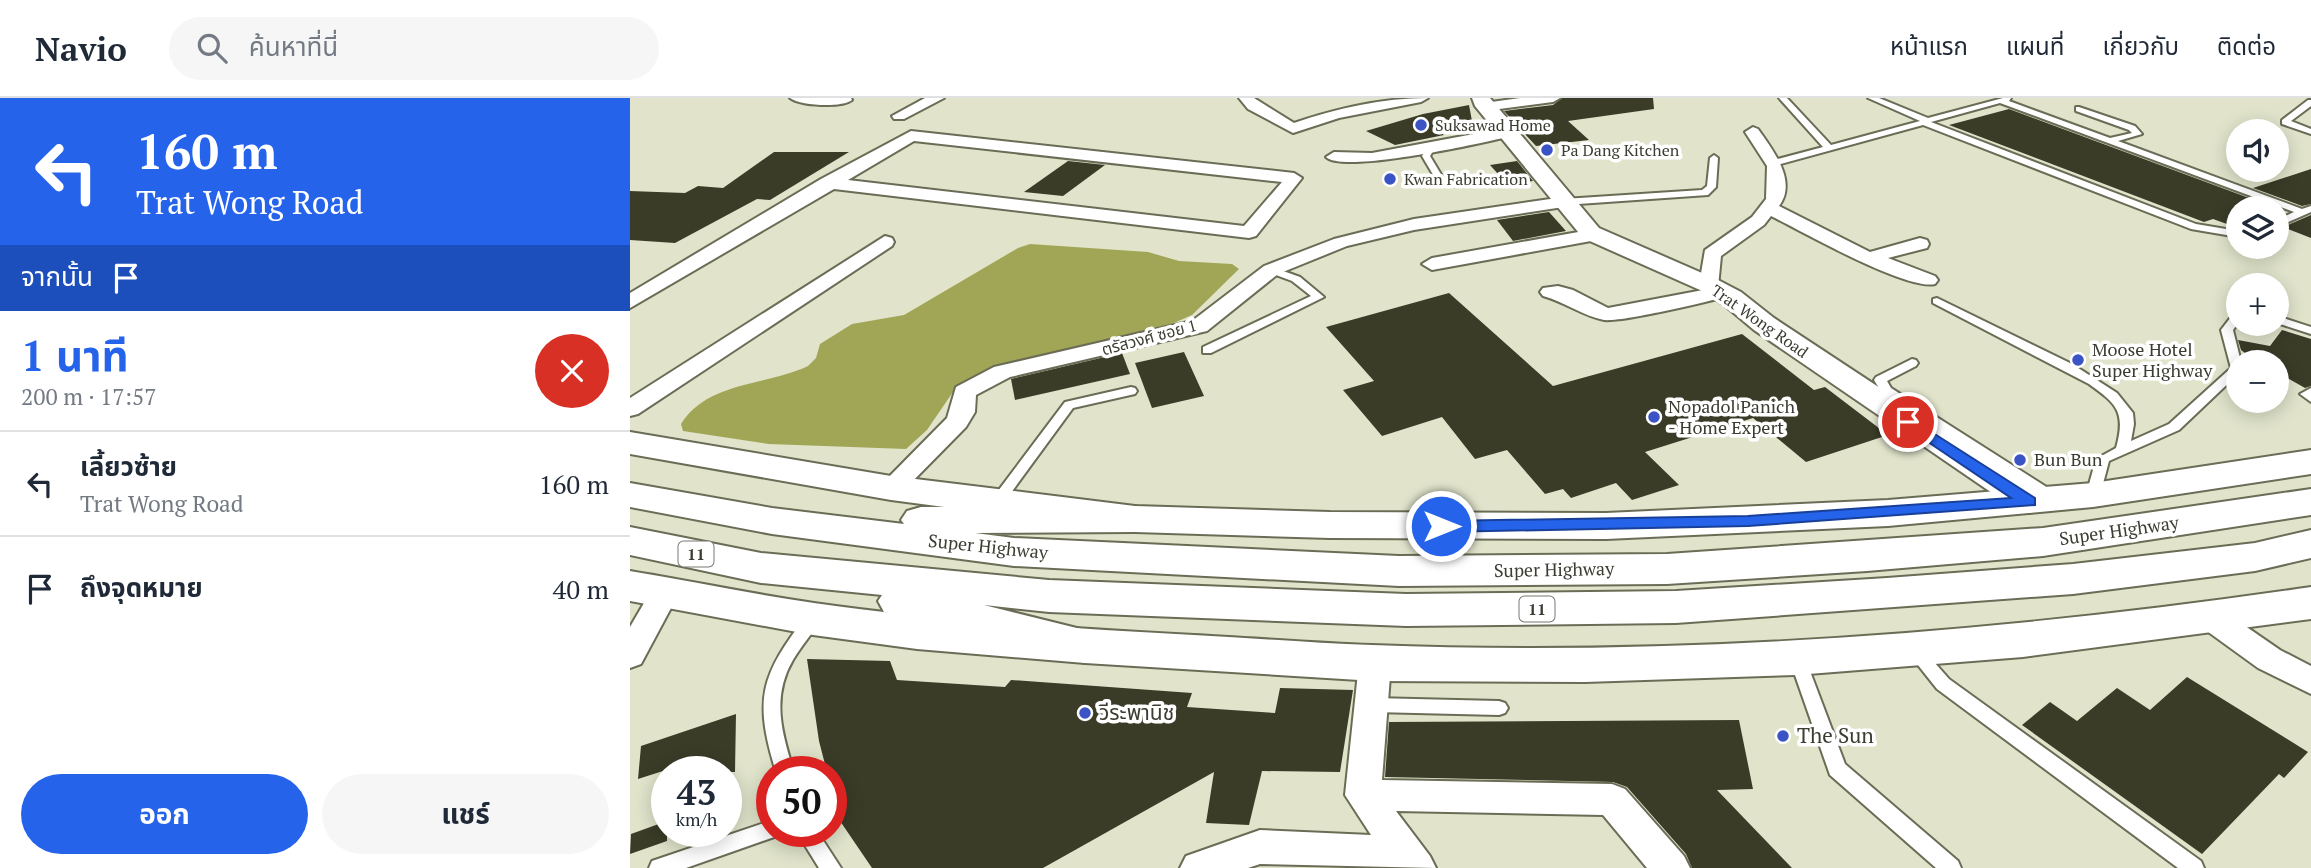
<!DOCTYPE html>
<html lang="th">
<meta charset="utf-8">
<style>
:root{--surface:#fff;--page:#f6f6f7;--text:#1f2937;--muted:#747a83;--line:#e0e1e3;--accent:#2563eb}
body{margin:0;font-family:"PT Serif","Noto Sans Thai",serif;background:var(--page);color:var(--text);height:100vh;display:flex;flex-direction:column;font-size:26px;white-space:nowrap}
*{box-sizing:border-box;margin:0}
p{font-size:23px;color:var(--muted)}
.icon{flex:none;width:38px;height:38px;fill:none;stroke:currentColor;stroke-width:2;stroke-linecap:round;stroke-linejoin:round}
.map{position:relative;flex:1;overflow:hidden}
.side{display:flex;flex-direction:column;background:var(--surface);width:630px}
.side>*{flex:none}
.hud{background:#2563eb;color:#fff;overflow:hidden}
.controls{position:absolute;left:1596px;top:21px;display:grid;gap:14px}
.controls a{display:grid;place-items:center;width:63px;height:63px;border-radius:50%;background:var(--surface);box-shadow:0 4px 18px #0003;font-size:35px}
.speed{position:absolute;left:21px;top:658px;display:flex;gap:14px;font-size:35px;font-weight:700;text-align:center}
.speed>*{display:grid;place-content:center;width:91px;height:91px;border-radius:50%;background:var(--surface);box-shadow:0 4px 18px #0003;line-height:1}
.speed small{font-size:18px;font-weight:400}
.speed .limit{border:10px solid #d22;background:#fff;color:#111}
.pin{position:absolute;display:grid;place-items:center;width:60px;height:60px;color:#fff;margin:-30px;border:4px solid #fff;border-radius:50%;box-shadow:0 2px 7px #0007}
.me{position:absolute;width:77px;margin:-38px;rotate:90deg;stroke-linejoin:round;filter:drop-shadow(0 0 5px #0008)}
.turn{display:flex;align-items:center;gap:24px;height:147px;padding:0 21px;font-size:32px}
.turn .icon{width:91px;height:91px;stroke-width:2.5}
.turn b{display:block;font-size:49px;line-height:60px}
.then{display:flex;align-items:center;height:66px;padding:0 21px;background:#0003;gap:14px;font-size:26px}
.round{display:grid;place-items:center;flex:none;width:74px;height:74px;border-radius:37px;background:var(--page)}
.summary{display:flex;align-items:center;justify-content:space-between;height:119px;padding:0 21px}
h1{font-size:42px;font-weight:700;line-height:52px;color:var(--accent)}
.action{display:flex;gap:14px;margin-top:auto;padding:14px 21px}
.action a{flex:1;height:80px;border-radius:42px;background:var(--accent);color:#fff;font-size:28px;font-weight:700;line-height:80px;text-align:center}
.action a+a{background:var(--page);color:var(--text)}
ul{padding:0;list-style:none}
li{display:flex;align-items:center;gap:21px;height:105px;padding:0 21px;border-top:2px solid var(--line)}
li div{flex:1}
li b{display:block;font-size:26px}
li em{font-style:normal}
header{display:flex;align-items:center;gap:42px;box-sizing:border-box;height:98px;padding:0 35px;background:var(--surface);border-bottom:2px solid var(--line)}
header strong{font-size:33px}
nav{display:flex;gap:38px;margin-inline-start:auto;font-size:24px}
.search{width:490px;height:63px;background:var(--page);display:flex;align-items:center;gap:18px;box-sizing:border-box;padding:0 24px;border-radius:38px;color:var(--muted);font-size:26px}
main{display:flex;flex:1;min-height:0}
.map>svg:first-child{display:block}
.forest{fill:#a1a656}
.building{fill:#3a3c28}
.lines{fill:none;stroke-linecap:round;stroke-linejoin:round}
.service-casing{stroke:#6a6c56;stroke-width:4}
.minor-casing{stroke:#6a6c56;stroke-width:4}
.tertiary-casing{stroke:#6a6c56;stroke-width:4}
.secondary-casing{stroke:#6a6c56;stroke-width:4}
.trunk-casing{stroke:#6a6c56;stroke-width:4}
.service{fill:#fff;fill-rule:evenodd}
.minor{fill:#fff;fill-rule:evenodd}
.tertiary{fill:#fff;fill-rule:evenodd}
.secondary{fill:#fff;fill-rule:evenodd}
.trunk{fill:#fff;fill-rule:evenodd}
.route{fill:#2563eb;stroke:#184099;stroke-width:2}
.poi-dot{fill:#3a53c5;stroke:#fff;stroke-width:2.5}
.labels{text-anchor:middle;stroke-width:7;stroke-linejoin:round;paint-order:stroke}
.far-poi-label{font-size:16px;fill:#3b3c32;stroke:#fff;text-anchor:start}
.far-street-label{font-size:16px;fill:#3b3c32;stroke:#fff}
.shield{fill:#fff;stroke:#767670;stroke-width:2}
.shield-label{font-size:16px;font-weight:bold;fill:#3b3c32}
.poi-label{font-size:18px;fill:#3b3c32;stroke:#fff;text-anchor:start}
.street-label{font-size:18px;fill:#3b3c32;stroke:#fff}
.near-poi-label{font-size:21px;fill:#3b3c32;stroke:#fff;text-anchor:start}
</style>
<header>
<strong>Navio</strong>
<div class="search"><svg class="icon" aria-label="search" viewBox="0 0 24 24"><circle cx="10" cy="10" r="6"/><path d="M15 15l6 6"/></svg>ค้นหาที่นี่</div>
<nav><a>หน้าแรก</a><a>แผนที่</a><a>เกี่ยวกับ</a><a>ติดต่อ</a></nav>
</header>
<main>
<section class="side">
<div class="hud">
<div class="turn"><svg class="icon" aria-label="left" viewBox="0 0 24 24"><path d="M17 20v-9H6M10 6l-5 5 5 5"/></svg><div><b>160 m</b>Trat Wong Road</div></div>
<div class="then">จากนั้น<svg class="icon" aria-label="arrive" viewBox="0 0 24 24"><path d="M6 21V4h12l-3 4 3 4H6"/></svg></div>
</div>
<div class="summary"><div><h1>1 นาที</h1><p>200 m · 17:57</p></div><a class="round" style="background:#d93025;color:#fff"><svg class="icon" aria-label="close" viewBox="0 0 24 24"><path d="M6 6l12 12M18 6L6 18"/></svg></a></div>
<ul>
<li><svg class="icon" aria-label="left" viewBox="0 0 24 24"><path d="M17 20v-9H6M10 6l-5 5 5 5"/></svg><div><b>เลี้ยวซ้าย</b><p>Trat Wong Road</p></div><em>160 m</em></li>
<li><svg class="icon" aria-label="arrive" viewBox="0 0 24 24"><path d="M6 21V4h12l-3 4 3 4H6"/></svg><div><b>ถึงจุดหมาย</b></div><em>40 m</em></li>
</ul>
<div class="action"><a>ออก</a><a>แชร์</a></div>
</section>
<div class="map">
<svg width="1681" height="770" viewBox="0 0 1681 770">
<rect width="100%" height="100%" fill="#e1e4cb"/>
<path class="forest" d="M400 146 518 154 549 163 602 166 609 171 562 217 528 232 363 270 325 291 297 332 276 351 139 346 53 333 51 326C78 283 136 288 178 268L186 260 190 246 222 226 274 217 388 150Z"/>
<g class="building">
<polygon points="932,0 1023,0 1024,11 938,23 959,42 906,48 874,13 923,7"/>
<polygon points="839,7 842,23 805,31 814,37 765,47 736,33 793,16"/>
<polygon points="1379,11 1646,110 1608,110 1608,130 1583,121 1574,124 1319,27"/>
<polygon points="144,54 219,54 140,102 127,101 45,145 0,142 0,93 55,95 68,88 93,90"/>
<polygon points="438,63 475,67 433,98 394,94"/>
<polygon points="887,63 903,83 877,86 860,67"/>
<polygon points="1681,71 1681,106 1672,108 1623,90"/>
<polygon points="919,114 936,133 883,143 867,122"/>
<polygon points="1681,117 1681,140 1653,129"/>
<polygon points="819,195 923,288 1112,236 1184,292 1195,289 1258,337 1176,364 1123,320 1015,354 1049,387 1002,402 986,385 941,400 933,391 915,396 877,352 845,361 812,319 752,338 713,292 744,283 696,229"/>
<polygon points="1652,232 1681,241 1681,288 1675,290 1647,274 1647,264 1618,264 1615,255 1611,252 1608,242 1640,248"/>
<polygon points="554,254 574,298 522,310 505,265"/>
<polygon points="492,255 500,276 385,302 381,281"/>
<polygon points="177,561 260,563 267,582 375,589 381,582 562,595 557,609 645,615 650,590 723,592 710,674 632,673 619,727 576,725 584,674 413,770 242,770 208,720 201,693 201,674 197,674 189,643"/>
<polygon points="1557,579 1678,654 1654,680 1649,676 1572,756 1392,627 1420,604 1447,623 1487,590 1520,612"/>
<polygon points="106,616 105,674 33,673 8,681 11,648"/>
<polygon points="1109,622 1123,691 1087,692 1162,770 1062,770 1056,756 997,689 983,684 755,679 759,624"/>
<polygon points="37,723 37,743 0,756 1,736"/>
</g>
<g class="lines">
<g class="service-casing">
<g id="service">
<polygon points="1149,0 1157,0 1201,47 1290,23 1238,0 1249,0 1298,20 1373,0 1381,0 1379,3 1480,40 1502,35 1499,32 1446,13 1446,9 1449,9 1505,28 1512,36 1488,43 1672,111 1681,108 1681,114 1647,129 1647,122 1664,114 1370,5 1301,24 1566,126 1608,133 1608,139 1561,131 1293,27 1143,68 1140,67 1140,63 1193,49"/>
<polygon points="1678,2 1681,2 1681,8 1661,23 1681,31 1681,36 1652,26 1652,22"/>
<polygon points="800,45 807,47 800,58 812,78 811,80 805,80 792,58"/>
<polygon points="1084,57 1088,60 1086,89 1078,97 934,107 929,104 934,101 1072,92 1077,88 1080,60"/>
<polygon points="642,169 670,179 694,199 581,255 573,255 573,249 681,198 662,183 638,174 637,172"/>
<path d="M1307 200 1442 266 1487 295 1503 315 1504 326 1501 343 1539 326 1601 270 1591 232 1604 215 1608 214V225L1603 232 1611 264H1608V276L1549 332 1479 363 1470 397 1463 402 1456 397 1466 361 1486 350C1496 314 1487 306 1459 286L1303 205V201Z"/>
<polygon points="1647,218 1681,229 1681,236 1647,225"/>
<polygon points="1282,261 1286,262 1288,265 1286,268 1257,283 1261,290 1429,397 1431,400 1429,403 1419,403 1252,295 1244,282 1246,279"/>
<polygon points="501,289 505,290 507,293 505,296 443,310 372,407 362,407 360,404 362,401 435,304"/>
<polygon points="1681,290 1681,304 1670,296"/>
<path d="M183 515 189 517 191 521C183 535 171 548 163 562 141 599 152 636 164 674H146C123 600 131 577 177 517Z"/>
<polygon points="1284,546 1290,548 1319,581 1571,763 1574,770 1548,770 1307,591 1276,552 1278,548"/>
<polygon points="1167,554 1173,555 1175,560 1215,666 1328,763 1331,770 1306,770 1200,677 1159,560 1161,555"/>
<polygon points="743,600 869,603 875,605 878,610 875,615 869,617 743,614 737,612 734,607 737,602"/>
<polygon points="140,723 142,733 149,733 147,738 56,770 19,770 22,763"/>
<polygon points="166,733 187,733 211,770 189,770"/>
</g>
</g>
<g class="minor-casing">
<g id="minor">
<path d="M160 0H221L222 2C212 10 170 8 160 0Z"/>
<polygon points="295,0 314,0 274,21 264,21 262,18"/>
<path d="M609 0H624L664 25C708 10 752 0 798 0L791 4 709 20 663 35 618 11Z"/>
<polygon points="890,0 930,0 923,4 854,13 847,9 854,5"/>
<path d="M1123 29 1128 31C1142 51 1168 83 1149 108L1240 154 1290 140 1297 142 1299 146 1297 150 1258 160 1305 178 1308 182 1305 186C1277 193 1171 133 1141 118L1134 127 1091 158 1088 189 1099 190 1102 194 1099 198C1076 204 993 224 974 222 953 218 935 204 913 198L910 194 913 190 928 188 943 192 978 210 1073 192 1069 187 1075 152 1122 119 1136 101 1137 68 1115 34Z"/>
<path d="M876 30 881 32V38C853 45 713 76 696 59L704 54 742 55Z"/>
<path d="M281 33 664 75 672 80 626 138 619 140 204 91 0 210V195L191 81ZM284 43 652 84 614 128 218 82Z"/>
<polygon points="934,99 943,104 940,108 784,132 717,148 648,176 577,233 380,279 346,297 345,314 336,329 270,396 252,396 248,390 317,320 326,289 364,269 562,223 634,168 704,141 784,121"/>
<polygon points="965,131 972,133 974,137 972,141 802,172 792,166 802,160"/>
<polygon points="255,138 262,140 264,144 262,148 8,316 0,318 0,300"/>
<polygon points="34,484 44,488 49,495 11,566 0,570 0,529 24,488"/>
<polygon points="1581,509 1592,512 1650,552 1681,568 1681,596 1628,570 1570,528 1566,520 1570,512"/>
<polygon points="745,553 756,556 761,565 752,682 982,686 995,691 1054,758 1060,770 1017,770 973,717 766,713 800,758 806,770 630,766 618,770 550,770 556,758 630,732 741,737 715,697 729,565 734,556"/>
</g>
</g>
<g class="tertiary-casing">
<polygon id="tertiary" points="842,0 860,0 969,130 1088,182 1111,194 1144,220 1411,396 1416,404 1411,412 1399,415 1387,412 1124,232 1093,206 1070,192 953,140 845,8"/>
</g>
<g class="secondary-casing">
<g id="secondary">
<polygon points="0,334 261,378 505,408 700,414 976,415 1258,402 1463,385 1681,352 1681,376 1463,409 1258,428 976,441 700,440 505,434 261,402 0,356"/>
<path d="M0 473C61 483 122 496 184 505 310 523 437 530 564 537 624 540 683 545 742 547 1052 559 1375 534 1681 489V521L1393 559 1166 577 955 584 745 583 455 565 287 551 183 537 0 503Z"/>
</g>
</g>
<g class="trunk-casing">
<g id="trunk">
<polygon points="0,385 142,410 274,426 271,422 277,413 291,409 505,408 519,412 525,421 519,430 505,434 345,435 384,440 769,458 1037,456 1413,430 1681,391 1681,417 1413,458 1237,473 1037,486 769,488 384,468 142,436 0,409"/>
<polygon points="0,429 131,455 419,482 776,496 1046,493 1257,480 1443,466 1625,445 1681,432 1681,460 1625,473 1443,496 1046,525 776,528 419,514 354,507 471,536 478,548 471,560 455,565 254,514 248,503 252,497 131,485 0,457"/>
</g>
</g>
<use href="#service" class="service"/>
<use href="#minor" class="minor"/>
<use href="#tertiary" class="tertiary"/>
<use href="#secondary" class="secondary"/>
<use href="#trunk" class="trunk"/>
</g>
<polygon class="route" points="1278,319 1405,400 1405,407 1118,428 811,434 803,428 811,423 1118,418 1381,400 1273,327 1273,321"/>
<g class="poi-dot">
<circle cx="791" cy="27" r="7"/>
<circle cx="917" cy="52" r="7"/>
<circle cx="760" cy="81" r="7"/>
<circle cx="1448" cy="262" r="7"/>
<circle cx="1024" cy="319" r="7"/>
<circle cx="1390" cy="362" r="7"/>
<circle cx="455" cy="615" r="7"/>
<circle cx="1153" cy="638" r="7"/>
</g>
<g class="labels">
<g class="far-poi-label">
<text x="805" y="33">Suksawad Home</text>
<text x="931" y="58">Pa Dang Kitchen</text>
<text x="774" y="87">Kwan Fabrication</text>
</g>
<g class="far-street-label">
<text transform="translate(1130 223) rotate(35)" y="6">Trat Wong Road</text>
<text transform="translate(519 239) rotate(-15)" y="6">ตรัสวงศ์ ซอย 1</text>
</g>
<g class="shield">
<rect x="48.5" y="443.5" width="35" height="25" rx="5"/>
<rect x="889.5" y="498.5" width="35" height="25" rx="5"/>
</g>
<g class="shield-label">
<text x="66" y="462">11</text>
<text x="907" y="517">11</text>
</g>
<g class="poi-label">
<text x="1462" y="258">Moose Hotel<tspan x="1462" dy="21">Super Highway</tspan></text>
<text x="1038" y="315">Nopadol Panich<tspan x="1038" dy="21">- Home Expert</tspan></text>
<text x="1404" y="368">Bun Bun</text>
</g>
<g class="street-label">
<text transform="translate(1489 433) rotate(-8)" y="6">Super Highway</text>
<text transform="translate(358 449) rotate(6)" y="6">Super Highway</text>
<text transform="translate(924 472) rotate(-1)" y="6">Super Highway</text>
</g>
<g class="near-poi-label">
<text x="469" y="622">วีระพานิช</text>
<text x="1167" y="645">The Sun</text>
</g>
</g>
</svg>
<div class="controls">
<a><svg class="icon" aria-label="sound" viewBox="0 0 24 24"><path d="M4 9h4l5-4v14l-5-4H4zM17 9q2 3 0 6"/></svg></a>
<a><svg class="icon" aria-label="layers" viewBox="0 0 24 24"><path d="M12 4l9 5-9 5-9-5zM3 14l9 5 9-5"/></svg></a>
<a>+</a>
<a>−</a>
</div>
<div class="speed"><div>43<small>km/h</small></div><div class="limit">50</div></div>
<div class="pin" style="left:1278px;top:324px;background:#d93025"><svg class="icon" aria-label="arrive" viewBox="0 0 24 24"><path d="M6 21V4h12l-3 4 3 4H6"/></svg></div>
<svg class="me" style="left:811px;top:428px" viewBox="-20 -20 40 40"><circle r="17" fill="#2563eb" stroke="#fff" stroke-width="3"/><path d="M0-11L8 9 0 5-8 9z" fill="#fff"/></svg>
</div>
</main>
